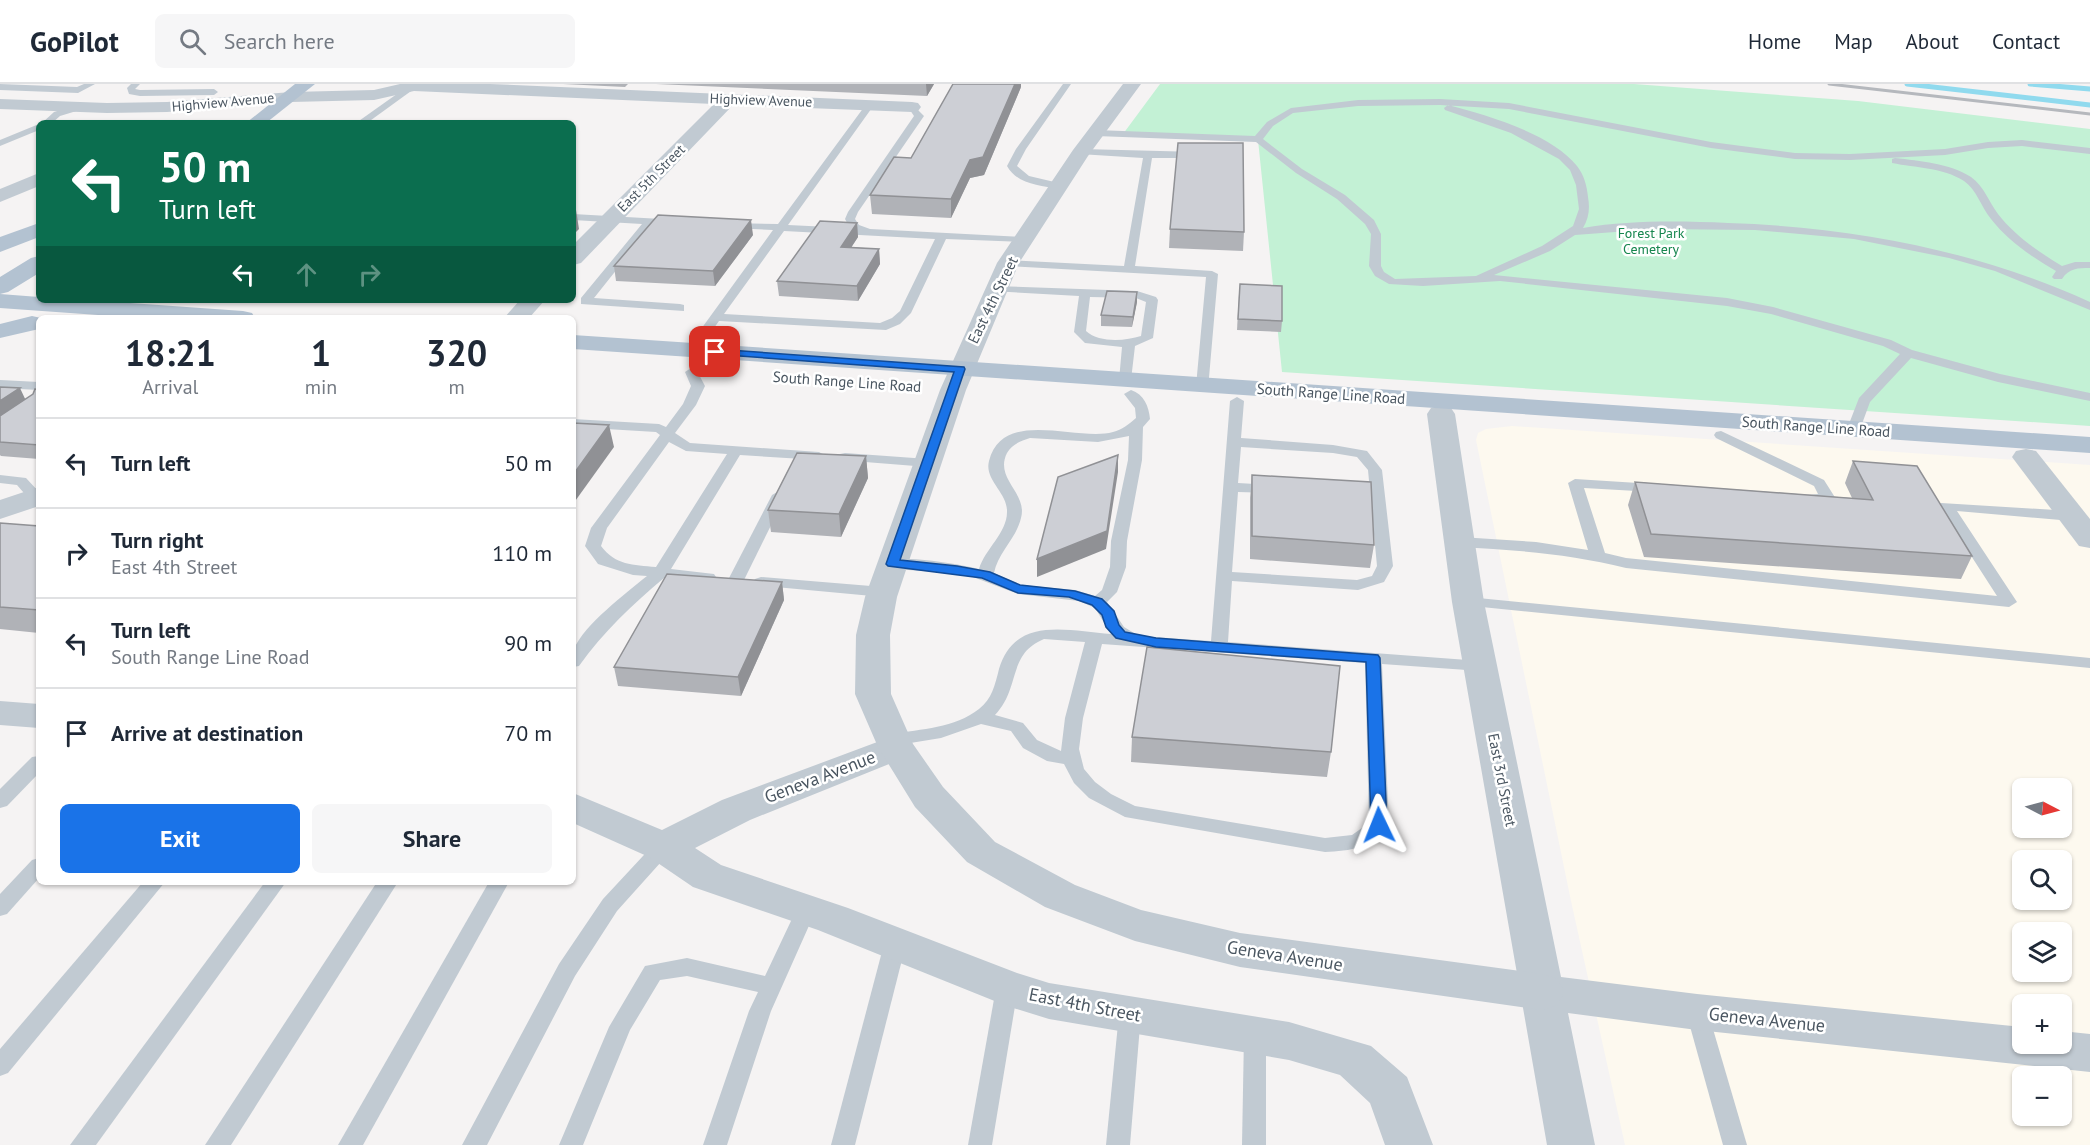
<!DOCTYPE html>
<meta charset="utf-8">
<style>
:root{--surface:#fff;--page:#f6f6f7;--text:#1f2937;--muted:#747a83;--line:#e0e1e3;--accent:#1a73e8}
body{margin:0;font-family:"PT Sans",sans-serif;background:var(--page);color:var(--text);height:100vh;display:flex;flex-direction:column;font-size:22px;white-space:nowrap}
*{box-sizing:border-box;margin:0}
p{font-size:20px;color:var(--muted)}
.icon{flex:none;width:33px;height:33px;fill:none;stroke:currentColor;stroke-width:2;stroke-linecap:round;stroke-linejoin:round}
.map{position:relative;flex:1;overflow:hidden}
.panel{position:absolute;left:36px;top:231px;width:540px;height:570px;display:flex;flex-direction:column;background:var(--surface);border-radius:9px;box-shadow:0 2px 4px #0004}
.panel>*{flex:none}
.hud{position:absolute;left:36px;top:36px;width:540px;height:183px;border-radius:9px;box-shadow:0 2px 4px #0004;background:#0b6e4f;color:#fff;overflow:hidden}
.needle{width:39px;rotate:96deg}
.controls{position:absolute;left:2012px;top:694px;display:grid;gap:12px}
.controls a{display:grid;place-items:center;width:60px;height:60px;border-radius:9px;background:var(--surface);box-shadow:0 2px 4px #0004;font-size:30px}
.pin{position:absolute;display:grid;place-items:center;width:51px;height:51px;color:#fff;margin:-26px;border-radius:12px;box-shadow:0 3px 9px #0006}
.me{position:absolute;width:66px;margin:-33px;rotate:358deg;stroke-linejoin:round;filter:drop-shadow(0 0 4px #0008)}
.turn{display:flex;align-items:center;gap:21px;height:126px;padding:0 24px;font-size:27px}
.turn .icon{width:78px;height:78px;stroke-width:2.5}
.turn b{display:block;font-size:42px;line-height:51px}
.lanes{display:flex;align-items:center;height:57px;padding:0 24px;background:#0003;justify-content:center;gap:30px;direction:ltr}
.lanes .off{opacity:.35}
.eta{display:flex;justify-content:space-evenly;align-items:center;height:102px;text-align:center}
.eta b{font-size:36px;font-weight:800;line-height:42px}
.action{display:flex;gap:12px;margin-top:auto;padding:12px 24px}
.action a{flex:1;height:69px;border-radius:9px;background:var(--accent);color:#fff;font-size:24px;font-weight:800;line-height:69px;text-align:center}
.action a+a{background:var(--page);color:var(--text)}
ul{padding:0;list-style:none}
li{display:flex;align-items:center;gap:18px;height:90px;padding:0 24px;border-top:2px solid var(--line)}
li div{flex:1}
li b{display:block;font-size:22px}
li em{font-style:normal}
header{display:flex;align-items:center;gap:36px;box-sizing:border-box;height:84px;padding:0 30px;background:var(--surface);border-bottom:2px solid var(--line)}
header strong{font-size:28px}
nav{display:flex;gap:33px;margin-inline-start:auto;font-size:21px}
.search{width:420px;height:54px;background:var(--page);display:flex;align-items:center;gap:15px;box-sizing:border-box;padding:0 21px;border-radius:9px;color:var(--muted);font-size:22px}
.map>svg:first-child{display:block}
.commercial{fill:#fdf9ef;fill-rule:evenodd}
.green{fill:#c3f1d5}
.lines{fill:none;stroke-linecap:round;stroke-linejoin:round}
.stream{stroke:#90daee;stroke-width:5}
.service{fill:#c1cad2;fill-rule:evenodd}
.minor{fill:#c1cad2;fill-rule:evenodd}
.tertiary{fill:#c1cad2;fill-rule:evenodd}
.primary{fill:#b3c2d1;fill-rule:evenodd}
.rail{stroke:#b5b8bd;stroke-width:3}
.wall{fill:#b0b2b7}
.shaded-wall{fill:#909195}
.building{fill:#cdcfd5;stroke:#909195;stroke-width:1.5}
.route{fill:#1a73e8;stroke:#114b97;stroke-width:1.5}
.labels{text-anchor:middle;stroke-width:5;stroke-linejoin:round;paint-order:stroke}
.far-street-label{font-size:14px;fill:#4a5661;stroke:#fff}
.far-park-label{font-size:14px;fill:#17864f;stroke:#fff}
.street-label{font-size:15px;fill:#4a5661;stroke:#fff}
.near-street-label{font-size:18px;fill:#4a5661;stroke:#fff}
</style>
<header>
<strong>GoPilot</strong>
<div class="search"><svg class="icon" aria-label="search" viewBox="0 0 24 24"><circle cx="10" cy="10" r="6"/><path d="M15 15l6 6"/></svg>Search here</div>
<nav><a>Home</a><a>Map</a><a>About</a><a>Contact</a></nav>
</header>
<div class="map">
<svg width="2090" height="1061" viewBox="0 0 2090 1061">
<rect width="100%" height="100%" fill="#f5f3f3"/>
<path class="commercial" d="M1512 342 2090 381V1061H1625L1571 817 1476 356 1478 349 1486 345ZM2022 705H2061V744H2022ZM2022 777H2061V816H2022ZM2022 849H2061V888H2022ZM2022 921H2061V960H2022ZM2022 993H2061V1032H2022Z"/>
<polygon class="green" points="1160,0 1634,0 1858,17 2090,45 2090,342 1282,288 1258,56 1123,50"/>
<g class="lines">
<g class="stream">
<polyline points="1907,0 2090,21"/>
<polyline points="2030,0 2090,5"/>
</g>
<g class="service">
<polygon points="0,0 77,3 84,0 95,0 78,9 0,6"/>
<polygon points="131,0 140,0 135,5 140,6 214,5 218,8 214,11 140,12 129,10 127,4"/>
<polygon points="411,0 418,2 367,39 356,39"/>
<path d="M1063 0H1071L1026 65 1017 82 1029 92 1063 100 1064 102 1059 105C1039 101 1018 101 1007 82L1016 65Z"/>
<path d="M1440 15 1509 19 1711 58 1795 69 1850 70 1945 65 1988 58 2022 56 2090 64V70L2022 62 1988 64 1945 71 1850 76 1795 75 1711 64 1509 25 1440 21 1358 22 1293 29 1273 42 1263 55 1302 85 1345 111 1374 136 1381 150V182L1384 188 1395 195 1476 192 1542 162 1573 142 1579 125 1576 101 1570 86 1559 75 1511 49 1445 26 1444 24 1448 21C1487 31 1552 50 1577 82 1584 91 1587 102 1588 113 1590 124 1589 134 1583 144 1630 136 1680 137 1728 139 1854 143 1975 166 2090 218V226L1995 187 1949 174 1854 155 1755 146 1655 145 1575 151 1550 167 1494 191 1727 214 1773 223 1891 256 1912 266 2000 290 2090 309V317L1998 298 1911 274 1870 318 1859 348H1849L1847 345 1859 314 1900 270 1883 262 1771 230 1727 222 1500 197 1423 202 1389 200 1375 192 1369 182 1371 150 1365 140 1337 115 1296 89 1256 58 1096 52 1091 49 1096 46 1255 52 1267 38 1291 24 1358 16Z"/>
<path d="M870 18 874 21 788 141 850 144 845 135 848 128 914 32 908 23 912 20 924 32 858 128 855 135 859 141 870 145 1023 153 1028 156 1027 158 946 155 911 229 900 240 886 246 719 237 696 269H688L686 266 688 263 773 146 731 144 726 141 727 139 778 140 867 19ZM784 147 935 155 900 227 892 234 880 239 724 230Z"/>
<polygon points="80,20 84,23 83,25 60,32 52,39 42,39 54,28"/>
<polygon points="39,40 39,46 0,62 0,56"/>
<polygon points="1082,65 1199,68 1204,71 1199,74 1152,74 1135,182 1212,187 1218,190 1208,305 1203,306 1196,302 1206,193 1008,182 1002,179 1008,176 1124,182 1143,74 1079,70 1079,66"/>
<path d="M1895 74C1920 77 1949 79 1971 93 1984 102 1989 118 1998 130 2015 152 2039 168 2062 182L2075 178H2090V184C2078 184 2069 184 2062 195H2054L2052 193 2056 187C2032 173 2008 157 1991 135 1981 123 1977 106 1964 97 1942 83 1916 84 1892 79V75Z"/>
<polygon points="573,130 679,136 680,138 675,141 653,140 594,214 680,220 684,221 684,227 581,220 581,214 642,140 573,136"/>
<path d="M995 202 1137 207 1156 213 1158 216 1153 254 1135 262 1131 296 1130 299H1120L1119 296 1122 263 1085 259 1074 248 1079 212 991 207V203ZM1090 213 1136 214 1146 218 1141 252C1125 257 1099 259 1086 247Z"/>
<path d="M691 284 696 285 705 302 696 321 675 349 690 359 819 368 826 372 819 376 740 371 671 485 714 490 716 493 714 496 664 494C632 521 604 547 579 582L573 583C573 578 572 570 574 565 584 541 626 509 647 492L633 491 598 480 585 462 591 444 660 351 656 348 573 343V335L659 340 666 343 683 320 691 302 685 288ZM669 358 686 367 727 370 656 483C633 481 615 481 601 462L607 444Z"/>
<polygon points="0,296 39,298 39,306 0,304"/>
<path d="M1131 306C1144 310 1149 323 1150 335L1143 343 1142 376 1127 457 1126 483 1117 508 1107 518 1124 543 1139 552 1211 557 1230 317 1237 313 1244 317 1241 354 1333 361 1367 367 1382 386 1393 482 1384 498 1358 506 1232 497 1228 558 1481 577 1487 578 1490 582 1487 586 1481 587 1382 580 1389 741C1376 764 1349 767 1325 768L1125 733 1089 714 1074 699 1064 680 1047 677 1023 664 1011 647 981 640 941 654 892 662 886 660 883 656 886 652 892 650C921 645 955 644 979 625 992 615 995 601 999 585 1015 531 1068 547 1111 550L1095 524 1079 517 1018 510 973 493 939 488 893 485 885 480C895 468 963 481 979 485 985 465 1007 449 1007 428 1008 409 984 396 989 377 1003 323 1077 358 1113 348 1122 346 1129 340 1136 334L1135 324 1124 310ZM1129 352 1128 376 1111 457 1110 483 1102 506 1095 512 1075 506 1021 501 994 489C998 468 1016 455 1021 434 1028 409 994 395 1007 369 1012 360 1021 357 1030 354L1098 358ZM1241 363 1333 369 1357 373 1368 386 1377 482 1372 492 1357 496 1232 488 1238 408 1272 409 1279 405 1272 401 1238 399ZM1044 555 1085 558 1065 634 1061 667 1037 656 1023 639 995 631C1021 604 1007 570 1044 555ZM1102 560 1365 579 1369 739 1352 751 1325 754 1135 722 1111 710 1095 698 1084 685 1079 665 1083 634Z"/>
<polygon points="1721,347 1824,396 1836,415 1829,419 1807,417 1805,414 1807,411 1818,410 1814,402 1716,354 1714,351 1716,348"/>
<polygon points="845,369 928,375 935,379 928,383 840,376 838,373 840,370"/>
<polygon points="0,391 26,394 39,408 39,416 30,416 17,401 0,399"/>
<path d="M1575 395 1654 400 1661 404 1654 408 1584 404 1605 469 1626 474 1997 512 1939 422 1941 419 2072 427 2080 432 2072 437 1957 427 2017 518 2009 523 1626 484C1571 470 1516 466 1460 463L1452 458 1460 453 1536 458 1588 466 1568 399Z"/>
<polygon points="779,407 786,411 744,496 736,501 730,499 728,496 772,411"/>
<polygon points="761,493 883,503 891,508 883,513 755,501 753,498 755,495"/>
<polygon points="1468,513 2090,574 2090,584 1462,521 1460,518 1462,515"/>
<polygon points="39,672 39,689 7,722 0,724 0,705 32,673"/>
<polygon points="663,756 670,758 673,763 670,768 617,827 575,892 487,1061 462,1061 559,880 603,815 656,758"/>
<polygon points="39,774 39,794 7,830 0,832 0,810 32,776"/>
<polygon points="143,798 165,798 8,989 0,992 0,965"/>
<polygon points="265,798 286,798 96,1061 70,1061"/>
<polygon points="377,798 398,798 231,1061 205,1061"/>
<polygon points="489,798 509,798 363,1061 338,1061"/>
<polygon points="806,818 813,820 816,826 771,927 727,1061 703,1061 749,927 758,908 687,892 660,896 630,946 583,1061 559,1061 609,943 645,882 687,874 765,892 799,820"/>
<polygon points="895,852 903,854 906,860 855,1061 831,1061 884,860 887,854"/>
<polygon points="1007,895 1015,898 1018,904 992,1061 968,1061 996,904 999,898"/>
<polygon points="1697,919 1705,922 1708,928 1747,1061 1723,1061 1686,928 1689,922"/>
<polygon points="1130,921 1138,923 1141,930 1130,1061 1106,1061 1119,930 1122,923"/>
<polygon points="1255,942 1263,944 1266,951 1266,1061 1242,1061 1244,951 1247,944"/>
</g>
<g class="minor">
<polygon points="400,0 490,0 912,18 918,19 921,23 918,27 912,28 733,21 581,179 573,181 573,161 714,20 414,7 374,16 291,18 167,28 107,29 0,25 0,15 107,19 167,18 291,8 374,6"/>
<polygon points="39,89 39,102 0,118 0,105"/>
<polygon points="520,216 545,216 529,234 504,234"/>
<polygon points="1441,322 1451,324 1455,330 1484,518 1561,893 1697,910 2022,943 2022,960 2061,960 2061,947 2090,950 2090,988 1697,946 1568,929 1595,1061 1547,1061 1452,518 1427,330 1431,324"/>
<polygon points="2026,365 2036,367 2090,435 2090,464 2079,462 2012,373 2016,367"/>
<polygon points="39,403 39,422 0,435 0,416"/>
<polygon points="0,617 39,620 39,644 0,641"/>
<polygon points="896,651 909,654 914,663 909,672 750,736 695,764 721,781 848,824 1017,889 1049,899 1289,938 1371,962 1407,993 1433,1061 1385,1061 1370,1019 1340,991 1289,976 1049,935 1007,922 818,846 693,803 649,773 573,739 573,709 662,746 722,716"/>
</g>
<polygon class="tertiary" points="1123,0 1141,0 1088,72 1019,179 966,306 897,513 890,551 891,610 913,660 943,703 995,758 1075,801 1141,826 1240,849 1542,890 1558,895 1564,908 1558,921 1542,926 1240,883 1135,857 1045,823 967,778 915,723 878,663 855,610 856,551 865,513 940,306 997,179 1073,66"/>
<g class="primary">
<polygon points="295,0 315,0 266,39 246,39"/>
<polygon points="39,139 39,153 0,168 0,153"/>
<polygon points="39,172 39,189 8,208 0,210 39,213 39,216 88,216 243,227 252,229 255,234 140,234 0,224 0,193 31,174"/>
<polygon points="32,232 41,234 39,245 0,254 0,240"/>
<polygon points="573,251 2090,353 2090,369 573,265"/>
</g>
<polyline class="rail" points="1829,0 2090,30"/>
</g>
<g class="wall">
<polygon points="563,0 628,0 625,3"/>
<polygon points="656,0 934,0 927,12"/>
<polygon points="1021,3 984,91 970,94 951,134 872,130 870,111 911,74"/>
<polygon points="857,139 858,153 851,163 879,165 880,180 858,217 779,212 777,197"/>
<polygon points="1170,145 1244,148 1243,167 1169,164"/>
<polygon points="753,151 715,202 616,197 614,182"/>
<polygon points="1239,210 1282,237 1281,248 1237,246"/>
<polygon points="439,216 511,216 509,219"/>
<polygon points="1137,218 1132,243 1101,242 1101,231"/>
<polygon points="0,303 25,316 39,306 39,375 1,372 0,371"/>
<polygon points="866,372 868,394 841,453 771,448 768,426"/>
<polygon points="1853,377 1972,472 1961,495 1644,473 1628,421 1635,398 1852,414 1845,399"/>
<polygon points="1252,391 1374,461 1370,484 1250,475 1250,414"/>
<polygon points="0,439 39,442 39,549 0,545"/>
<polygon points="782,498 784,516 741,612 618,602 614,583"/>
<polygon points="1132,653 1331,668 1327,693 1131,678"/>
</g>
<g class="shaded-wall">
<polygon points="926,0 934,0 927,12"/>
<polygon points="1015,0 1021,0 1021,3 984,91 970,94 951,134 951,115 970,76"/>
<polygon points="576,126 579,145 573,151 573,129"/>
<polygon points="751,136 753,151 715,202 713,187"/>
<polygon points="857,139 858,153 842,178 841,163"/>
<polygon points="879,165 880,180 858,217 857,202"/>
<polygon points="1137,208 1137,218 1132,243 1133,233"/>
<polygon points="20,304 27,319 0,336 0,317"/>
<polygon points="609,341 614,363 573,420 573,391"/>
<polygon points="1118,371 1118,388 1106,465 1037,493 1037,475"/>
<polygon points="866,372 868,394 841,453 839,430"/>
<polygon points="782,498 784,516 741,612 738,593"/>
</g>
<g class="building">
<polygon points="953,0 1015,0 983,73 970,76 951,115 870,111 894,73 911,74"/>
<polygon points="1178,59 1243,59 1244,148 1170,145"/>
<polygon points="658,131 751,136 713,187 614,182"/>
<polygon points="820,137 857,139 841,163 879,165 857,202 777,197"/>
<polygon points="1240,200 1282,202 1282,237 1238,235"/>
<polygon points="1107,207 1137,208 1133,233 1101,231"/>
<polygon points="0,303 20,304 0,317"/>
<polygon points="35,305 39,306 39,361 0,358 0,332 33,310"/>
<polygon points="573,339 609,341 573,391"/>
<polygon points="797,369 866,372 839,430 768,426"/>
<polygon points="1118,371 1107,447 1037,475 1058,393"/>
<polygon points="1853,377 1917,382 1972,472 1651,450 1635,398 1873,416"/>
<polygon points="1252,391 1371,398 1374,461 1252,452"/>
<polygon points="0,439 39,442 39,526 0,523"/>
<polygon points="667,490 782,498 738,593 614,583"/>
<polygon points="1147,563 1340,582 1331,668 1132,653"/>
</g>
<polygon class="route" points="715,265 964,283 965,285 900,476 957,482 990,488 1020,501 1075,507 1102,515 1114,527 1119,541 1125,548 1156,554 1378,571 1380,574 1387,741 1385,745 1373,745 1371,741 1366,578 1156,563 1116,554 1106,543 1102,531 1092,521 1069,513 1018,509 982,494 888,482 886,480 954,288 712,270 710,268"/>
<g class="labels">
<g class="far-street-label">
<text transform="translate(761 16) rotate(2)" y="5">Highview Avenue</text>
<text transform="translate(223 18) rotate(-5)" y="5">Highview Avenue</text>
<text transform="translate(651 94) rotate(-45)" y="5">East 5th Street</text>
</g>
<g class="far-park-label">
<text x="1651" y="154">Forest Park<tspan x="1651" dy="16">Cemetery</tspan></text>
</g>
<g class="street-label">
<text transform="translate(993 216) rotate(-64)" y="5">East 4th Street</text>
<text transform="translate(847 298) rotate(4)" y="5">South Range Line Road</text>
<text transform="translate(1331 310) rotate(4)" y="5">South Range Line Road</text>
<text transform="translate(1816 343) rotate(4)" y="5">South Range Line Road</text>
<text transform="translate(1502 696) rotate(79)" y="5">East 3rd Street</text>
</g>
<g class="near-street-label">
<text transform="translate(820 693) rotate(-21)" y="6">Geneva Avenue</text>
<text transform="translate(1285 872) rotate(9)" y="6">Geneva Avenue</text>
<text transform="translate(1085 921) rotate(11)" y="6">East 4th Street</text>
<text transform="translate(1767 936) rotate(6)" y="6">Geneva Avenue</text>
</g>
</g>
</svg>
<div class="controls">
<a><svg class="needle" viewBox="-14 -14 28 28"><path d="M0-13l5 13h-10z" fill="#e53935"/><path d="M0 13l5-13h-10z" fill="#747a83"/></svg></a>
<a><svg class="icon" aria-label="search" viewBox="0 0 24 24"><circle cx="10" cy="10" r="6"/><path d="M15 15l6 6"/></svg></a>
<a><svg class="icon" aria-label="layers" viewBox="0 0 24 24"><path d="M12 4l9 5-9 5-9-5zM3 14l9 5 9-5"/></svg></a>
<a>+</a>
<a>−</a>
</div>
<div class="pin" style="left:715px;top:268px;background:#d93025"><svg class="icon" aria-label="arrive" viewBox="0 0 24 24"><path d="M6 21V4h12l-3 4 3 4H6"/></svg></div>
<svg class="me" style="left:1379px;top:741px" viewBox="-20 -20 40 40"><path d="M0-17L14 15 0 8-14 15z" fill="#1a73e8" stroke="#fff" stroke-width="4"/></svg>
<div class="hud">
<div class="turn"><svg class="icon" aria-label="left" viewBox="0 0 24 24"><path d="M17 20v-9H6M10 6l-5 5 5 5"/></svg><div><b>50 m</b>Turn left</div></div>
<div class="lanes"><svg class="icon" aria-label="left" viewBox="0 0 24 24"><path d="M17 20v-9H6M10 6l-5 5 5 5"/></svg><svg class="icon off" aria-label="ahead" viewBox="0 0 24 24"><path d="M12 20V5M6 11l6-6 6 6"/></svg><svg class="icon off" aria-label="right" viewBox="0 0 24 24"><path d="M7 20v-9h11M14 6l5 5-5 5"/></svg></div>
</div>
<section class="panel">
<div class="eta">
<div><b>18:21</b><p>Arrival</p></div>
<div><b>1</b><p>min</p></div>
<div><b>320</b><p>m</p></div>
</div>
<ul>
<li><svg class="icon" aria-label="left" viewBox="0 0 24 24"><path d="M17 20v-9H6M10 6l-5 5 5 5"/></svg><div><b>Turn left</b></div><em>50 m</em></li>
<li><svg class="icon" aria-label="right" viewBox="0 0 24 24"><path d="M7 20v-9h11M14 6l5 5-5 5"/></svg><div><b>Turn right</b><p>East 4th Street</p></div><em>110 m</em></li>
<li><svg class="icon" aria-label="left" viewBox="0 0 24 24"><path d="M17 20v-9H6M10 6l-5 5 5 5"/></svg><div><b>Turn left</b><p>South Range Line Road</p></div><em>90 m</em></li>
<li><svg class="icon" aria-label="arrive" viewBox="0 0 24 24"><path d="M6 21V4h12l-3 4 3 4H6"/></svg><div><b>Arrive at destination</b></div><em>70 m</em></li>
</ul>
<div class="action"><a>Exit</a><a>Share</a></div>
</section>
</div>
